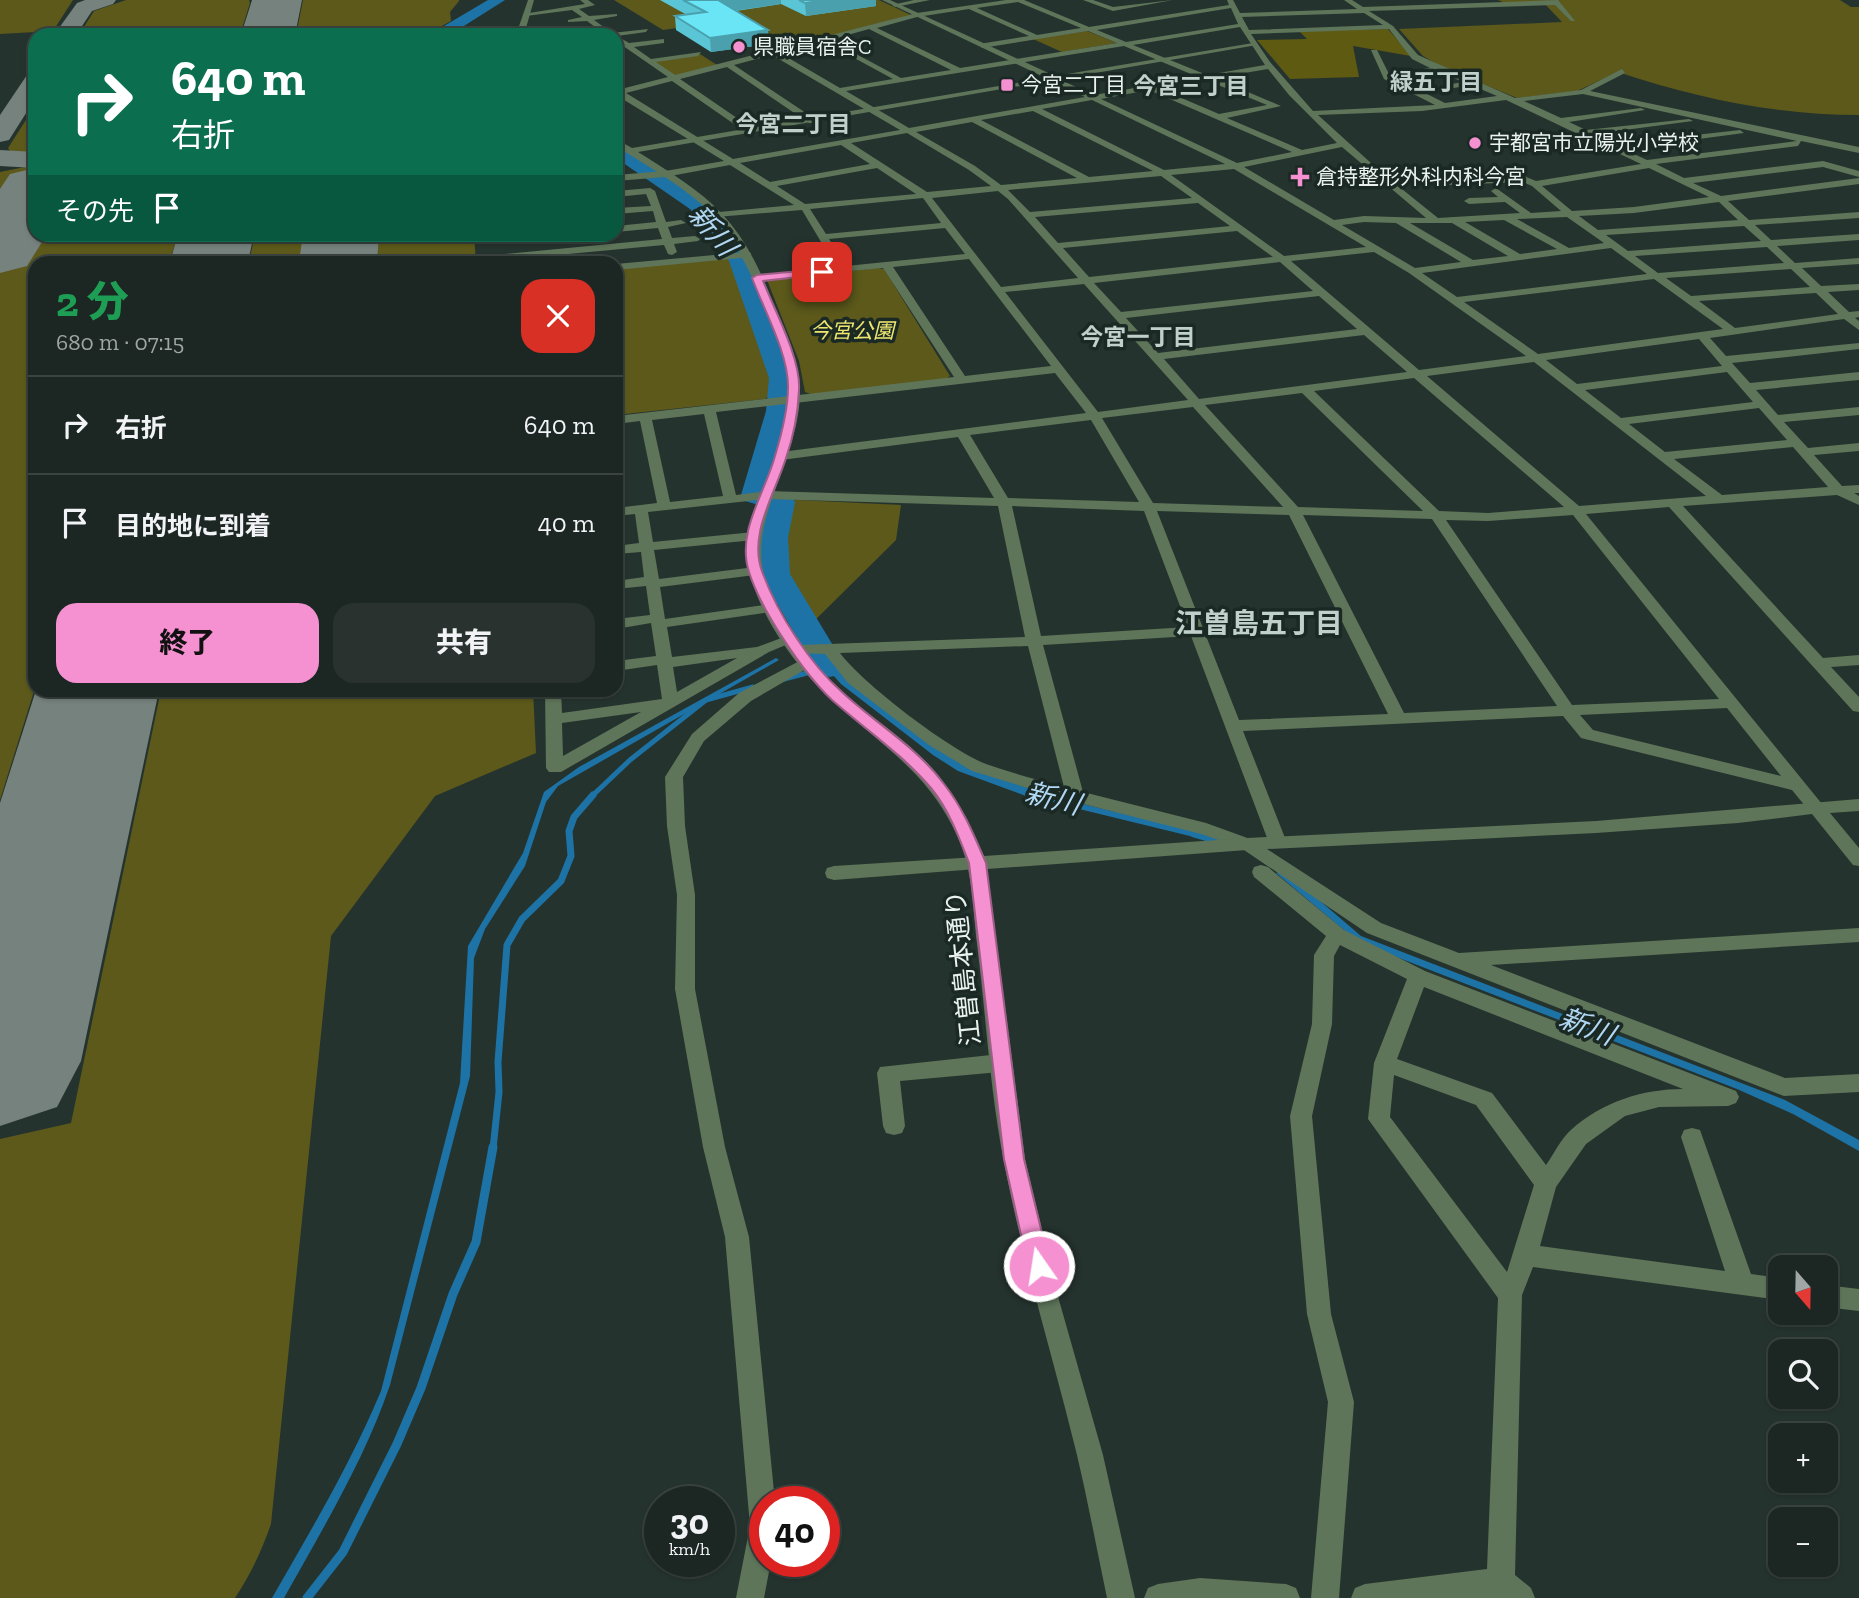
<!DOCTYPE html>
<html lang="ja">
<meta charset="utf-8">
<style>
:root{--surface:#1c2622;--page:#29322f;--text:#f1f3f6;--muted:#a0a5a5;--line:#3a4340;--accent:#f590d1}
body{margin:0;font-family:"Zilla Slab","Noto Sans JP",serif;background:var(--page);color:var(--text);height:100vh;display:flex;flex-direction:column;font-size:26px;white-space:nowrap}
*{box-sizing:border-box;margin:0}
p{font-size:23px;color:var(--muted)}
.icon{flex:none;width:38px;height:38px;fill:none;stroke:currentColor;stroke-width:2;stroke-linecap:round;stroke-linejoin:round}
.map{position:relative;flex:1;overflow:hidden}
.sheet{position:absolute;left:28px;top:256px;width:595px;height:441px;display:flex;flex-direction:column;background:var(--surface);border-radius:21px;box-shadow:0 2px 5px #0004,0 0 0 2px var(--line)}
.sheet>*{flex:none}
.hud{position:absolute;left:28px;top:28px;width:595px;height:214px;border-radius:21px;box-shadow:0 2px 5px #0004,0 0 0 2px var(--line);background:#0b6e4f;color:#fff;overflow:hidden}
.needle{width:46px;rotate:160deg}
.buttons{position:absolute;left:1768px;top:1255px;display:grid;gap:14px}
.buttons a{display:grid;place-items:center;width:70px;height:70px;border-radius:14px;background:var(--surface);box-shadow:0 2px 5px #0004,0 0 0 2px var(--line);font-size:35px}
.speed{position:absolute;left:644px;top:1486px;display:flex;gap:14px;font-size:35px;font-weight:700;text-align:center}
.speed>*{display:grid;place-content:center;width:91px;height:91px;border-radius:50%;background:var(--surface);box-shadow:0 2px 5px #0004,0 0 0 2px var(--line);line-height:1}
.speed small{font-size:18px;font-weight:400}
.speed .limit{border:10px solid #d22;background:#fff;color:#111}
.pin{position:absolute;display:grid;place-items:center;width:60px;height:60px;color:#fff;margin:-30px;border-radius:14px;box-shadow:0 4px 10px #0006}
.me{position:absolute;width:77px;margin:-38px;rotate:347deg;stroke-linejoin:round;filter:drop-shadow(0 0 5px #0008)}
.turn{display:flex;align-items:center;gap:24px;height:147px;padding:0 28px;font-size:32px}
.turn .icon{width:91px;height:91px;stroke-width:2.5}
.turn b{display:block;font-size:49px;line-height:60px}
.then{display:flex;align-items:center;height:66px;padding:0 28px;background:#0003;gap:14px;font-size:26px}
.round{display:grid;place-items:center;flex:none;width:74px;height:74px;border-radius:21px;background:var(--page)}
.overview{display:flex;align-items:center;justify-content:space-between;height:119px;padding:0 28px}
h1{font-size:42px;font-weight:800;line-height:52px;color:#1e9e55}
.action{display:flex;gap:14px;margin-top:auto;padding:14px 28px}
.action a{flex:1;height:80px;border-radius:21px;background:var(--accent);color:#111;font-size:28px;font-weight:800;line-height:80px;text-align:center}
.action a+a{background:var(--page);color:var(--text)}
ul{padding:0;list-style:none}
li{display:flex;align-items:center;gap:21px;height:98px;padding:0 28px;border-top:2px solid var(--line)}
li div{flex:1}
li b{display:block;font-size:26px}
li em{font-style:normal}
.map>svg:first-child{display:block}
.green{fill:#5c591b}
.forest{fill:#5e5a11}
.water{fill:#1d73a6}
.lines{fill:none;stroke-linecap:round;stroke-linejoin:round}
.stream-far2{stroke:#1d73a6;stroke-width:5}
.stream-far1{stroke:#1d73a6;stroke-width:7}
.stream{stroke:#1d73a6;stroke-width:9}
.river{fill:#1d73a6;fill-rule:evenodd}
.taxiway{fill:#76827e;fill-rule:evenodd}
.runway{fill:#76827e;fill-rule:evenodd}
.minor{fill:#5e7559;fill-rule:evenodd}
.tertiary{fill:#5e7559;fill-rule:evenodd}
.wall{fill:#5ac5d4}
.shaded-wall{fill:#4aa0ac}
.building{fill:#69e5f6;stroke:#4aa0ac;stroke-width:2}
.route{fill:#f590d1;stroke:#9f5e88;stroke-width:2}
.poi-dot{fill:#f590d1;stroke:#1b2925;stroke-width:2.5}
.labels{text-anchor:middle;stroke-width:7;stroke-linejoin:round;paint-order:stroke}
.far-poi-label{font-size:21px;fill:#e9f2ef;stroke:#1b2925;text-anchor:start}
.far-park-label{font-size:21px;font-style:italic;fill:#ede76f;stroke:#1b2925}
.far-neighbourhood-label{font-size:23px;font-weight:bold;fill:#c0d1cb;stroke:#1b2925}
.street-label{font-size:26px;fill:#e9f2ef;stroke:#1b2925}
.water-label{font-size:28px;font-style:italic;fill:#b1d7f3;stroke:#1b2925}
.neighbourhood-label{font-size:28px;font-weight:bold;fill:#c0d1cb;stroke:#1b2925}
</style>
<div class="map">
<svg width="1859" height="1598" viewBox="0 0 1859 1598">
<rect width="100%" height="100%" fill="#25332e"/>
<g class="green">
<polygon points="0,0 73,0 53,31 0,34"/>
<polygon points="126,0 249,0 250,3 240,35 79,35 94,11"/>
<polygon points="303,0 459,0 459,1 450,12 451,21 438,28 435,35 296,35"/>
<polygon points="614,0 879,0 911,15 790,46 738,19 663,30"/>
<path d="M1498 0H1840L1851 7H1859V115C1776 115 1696 98 1618 72L1577 91 1517 98 1444 68 1423 56 1399 29 1562 22 1542 1 1505 3Z"/>
<polygon points="1087,31 1117,43 1062,52 1033,39"/>
<polygon points="700,54 717,65 679,75 672,75 654,61"/>
<polygon points="35,106 35,155 11,153 8,148"/>
<polygon points="35,165 35,234 178,235 169,262 35,262 35,688 0,800 0,172"/>
<polygon points="255,234 474,235 476,262 249,262"/>
<polygon points="725,258 733,259 776,391 765,399 616,415 616,269"/>
<polygon points="877,268 884,269 950,376 943,381 816,396 805,392 799,361 767,280"/>
<polygon points="778,499 901,505 896,540 801,634 766,570 765,541"/>
<path d="M161 690H533L536 753 435 796 331 936 271 1524C262 1550 251 1574 235 1598H0V1139L71 1123Z"/>
</g>
<polygon class="forest" points="1388,29 1411,56 1353,46 1359,77 1290,79 1257,40 1307,39 1299,31"/>
<g class="water">
<path d="M770 520H778C764 569 787 595 811 635L805 637C775 595 758 572 770 520Z"/>
<path d="M776 658 779 660 558 786 546 802 525 866 485 929 474 958 470 1076 390 1385C364 1461 323 1528 284 1598H272C311 1530 351 1463 381 1391L460 1083 468 946 523 853 544 792 579 767Z"/>
<polygon points="833,663 852,684 1004,780 1058,798 1199,832 1198,838 1026,796 958,771 933,755 841,684 825,666"/>
<polygon points="1284,870 1361,936 1785,1100 1859,1140 1859,1151 1793,1114 1737,1089 1358,942 1276,873"/>
</g>
<g class="lines">
<g class="stream-far2">
<polyline points="784,679 830,667 834,670"/>
<polyline points="591,797 630,760 706,700 753,687"/>
</g>
<g class="stream-far1">
<polyline points="1194,834 1224,843"/>
<polyline points="493,1149 499,1092 498,1062 507,945 522,919 561,881 571,856 569,831 574,817 593,795"/>
</g>
<polyline class="stream" points="307,1598 343,1552 397,1444 421,1388 453,1294 476,1242 493,1147"/>
<g class="river">
<polygon points="488,0 505,0 456,31 454,35 440,35 444,26"/>
<polygon points="616,145 622,146 704,201 727,226 751,261 793,378 792,411 770,490 791,496 795,502 788,538 790,574 846,667 842,674 830,677 818,674 760,574 758,538 766,507 745,501 741,495 766,411 769,378 729,261 712,233 690,209 616,158"/>
</g>
<g class="taxiway">
<polygon points="85,0 116,0 113,4 92,11 76,35 54,35 77,3"/>
<polygon points="35,73 35,99 9,140 0,142 0,115 27,75"/>
<polygon points="0,150 35,152 35,168 0,166"/>
<path d="M18 969 40 976 49 993C36 1017 25 1020 0 1028V975Z"/>
</g>
<g class="runway">
<polygon points="252,0 302,0 295,35 241,35"/>
<polygon points="35,168 35,234 47,234 27,266 0,273 0,189 10,174"/>
<polygon points="178,234 254,234 248,262 170,262"/>
<polygon points="303,234 379,234 377,262 299,262"/>
<polygon points="36,690 159,690 81,1061 57,1107 0,1126 0,803"/>
</g>
<g class="minor">
<path d="M580 0H588L595 5 579 9 589 16 617 14V16L594 20 612 33 648 29 646 32 617 36 629 43 664 39V43L634 47 651 59 701 52 698 56 656 62 675 75 917 13 1006 0H1024L1089 27 1229 5 1227 0H1233L1240 13 1357 9 1344 0H1352L1363 7 1558 0 1575 21H1571L1555 5 1369 11 1393 26 1418 55 1515 98 1581 90 1622 69 1625 73 1590 91 1859 147V153L1801 141 1798 146 1656 164 1684 178 1823 161 1859 171V177L1823 167 1693 183 1721 196 1859 178V184L1728 201 1749 220 1859 212V218L1755 225 1771 240 1859 234V240L1777 246 1795 263 1859 258V264L1802 268 1821 286 1859 284V290L1828 292 1849 312 1859 311V317L1855 318 1859 321V330L1844 319 1710 338 1726 356 1859 343V349L1732 363 1750 383 1859 372V380L1756 390 1778 415 1859 407V415L1784 422 1808 448 1859 443V451L1814 455 1842 486 1859 485V493H1854L1859 496V505L1837 495 1683 506 1823 658 1859 655V665L1831 667 1859 697V712L1853 711 1669 507 1586 514 1822 804 1825 808 1822 812H1810L1792 790 1581 738 1563 716 1243 731 1287 843 1284 847H1272L1269 843 1191 636 1043 645 1083 792 1206 823 1253 840 1381 923 1459 953 1859 928V942L1491 965 1785 1078 1859 1074V1092L1784 1096 1776 1093 1367 933 1241 848 1201 834 1060 798 972 771 929 745 848 683 825 654 795 653 792 650 795 647 800 645 1025 637 998 506 767 499 648 512 653 542 754 532 761 536 754 540 654 550 659 579 755 567 762 571 755 575 660 587 665 619 771 604 778 608 771 612 667 627 672 657 757 647 792 634 800 639 769 652 561 772H549L546 768 545 690H561L562 713 662 699 657 665 616 671V661L656 656 651 623 616 629V619L650 615 646 586 616 589V581L644 577 641 552 616 554V546L639 543 635 514 616 516V508L657 503 640 421 616 424V416L954 377 883 268 753 280V276L757 275 836 267 802 210 716 217V213L719 212 794 205 730 165 665 177 616 181V175L665 171 724 161 616 95V88L621 89 668 77 616 41V35H606L587 21 568 22V20L582 17 572 10 526 16 523 14 585 4ZM1018 2 1081 28 1037 35 977 8ZM1231 8 1238 24 1126 42 1097 30ZM969 9 1029 36 979 44 982 48 1088 31 1117 43 960 68 877 28 917 17ZM1364 13 1383 25 1249 30 1242 17ZM1240 27 1265 65 1207 75 1133 45ZM869 29 951 70 901 78 830 40ZM1389 29 1412 59 1430 68 1389 74 1377 50H1371L1384 79 1435 105 1313 111 1270 62 1251 34ZM823 41 893 79 840 88 780 53ZM1124 46 1198 77 1094 95 1054 77 1051 81 1085 97 909 128 846 91ZM772 55 900 130 733 159 626 93 672 81 747 133H753V129L680 79 727 67 809 123H815V119L734 65ZM1268 69 1289 95 1337 143 1302 150 1227 118 1281 106 1215 78ZM1437 71 1463 82 1418 90 1395 78ZM1206 80 1267 105 1219 114 1158 88ZM1471 85 1497 96 1445 103 1425 93ZM1149 90 1292 152 1237 163 1101 99ZM1583 94 1797 141 1647 160 1623 149 1744 133 1740 130 1615 144 1594 134 1693 121 1689 119 1586 130 1569 122 1645 110 1641 108 1561 118 1524 101ZM1092 100 1225 164 1164 170 1042 109ZM1506 100 1641 164 1536 181 1524 176 1446 180V184L1449 185 1523 182 1532 186 1561 211 1531 213 1496 188 1491 191 1498 197 1469 198 1464 201 1469 204 1505 202 1520 213 1438 218 1382 173 1318 115 1422 111ZM1033 111 1153 171 1089 177 981 120ZM972 122 1077 178 1001 185 975 166 916 132ZM907 133 969 170 991 186 927 192 851 143ZM841 145 870 164 770 182 740 163ZM1342 147 1426 218 1364 216 1334 220 1244 167ZM877 168 916 194 805 204 777 186ZM1649 168 1709 197 1634 207 1572 211 1542 186ZM1234 169 1366 247 1284 256 1171 175ZM1161 176 1192 198 1030 212 1008 190ZM998 191 1008 199 1078 278 1001 287 932 198ZM923 198 941 223 826 234 810 209ZM1719 202 1738 220 1598 230 1579 216 1634 213ZM1198 203 1230 226 1058 243 1035 217ZM1567 217 1604 243 1569 248 1517 219ZM1504 220 1557 249 1520 254 1465 222ZM1364 222 1396 223 1461 262 1415 268 1342 225ZM1410 223H1452L1508 256 1473 260ZM1744 226 1761 241 1628 251 1606 235ZM945 228 965 254 846 266 829 239ZM1237 231 1273 257 1089 277 1063 248ZM1767 247 1784 263 1658 273 1635 256ZM1611 248 1647 274 1457 297 1422 273ZM1374 252 1409 273 1526 356 1419 370 1291 261ZM969 259 1051 366 965 376 893 267ZM1280 262 1313 291 1121 312 1094 283ZM1791 269 1810 287 1691 296 1666 278ZM1654 279 1723 329 1538 354 1464 302ZM1084 284 1188 400 1098 412 1005 292ZM1816 293 1838 314 1735 328 1699 301ZM1319 296 1357 329 1158 353 1126 318ZM1364 335 1407 372 1199 399 1164 359ZM1699 339 1722 366 1577 384 1546 360ZM1534 362 1706 496 1579 506 1427 376ZM1727 372 1753 402 1621 418 1585 390ZM1055 373 1086 413 781 452 775 456 781 460 958 437 994 498 767 491 736 495 716 412ZM1414 378 1564 507 1488 513 1439 511 1314 391ZM1302 393 1423 511 1298 507 1205 405ZM1193 407 1283 507 1153 503 1102 418ZM1759 408 1787 440 1665 452 1629 424ZM704 414 723 496 670 502 652 420ZM1091 420 1139 502 1008 498 970 435ZM1793 447 1828 487 1722 495 1674 459ZM1012 506 1144 511 1188 627 1041 636ZM1157 511 1289 515 1388 714 1239 720ZM1303 515 1432 519 1557 706 1404 713ZM1573 515 1719 699 1572 705 1446 520 1488 521ZM1028 646 1064 787C1038 780 1011 773 986 764 950 750 863 684 840 653ZM737 658 677 692 673 667ZM1727 708 1781 776 1593 730 1580 715ZM641 712 563 756 562 723Z"/>
<polygon points="914,0 930,0 895,7 892,5"/>
<polygon points="1083,0 1093,0 1113,7 1173,0 1113,11"/>
<polygon points="650,188 655,191 666,222 681,220 686,223 668,227 672,238 695,236 700,239 698,241 674,244 677,252 672,255 668,254 664,245 483,262 478,259 483,256 662,239 658,228 616,232 616,226 656,222 653,211 616,214 616,208 651,206 646,194 616,197 616,191"/>
<polygon points="510,234 555,234 481,243 476,240 481,237"/>
<polygon points="747,252 751,253 751,257 616,270 616,264"/>
<polygon points="807,657 815,662 813,665 751,701 704,741 683,777 685,826 695,895 695,989 725,1147 749,1237 775,1502 765,1502 765,1561 771,1561 764,1598 736,1598 750,1526 725,1237 703,1147 675,989 677,895 667,826 665,777 692,734 739,693"/>
<polygon points="977,857 983,858 986,863 983,868 977,869 834,880 827,878 825,873 827,868 834,866"/>
<path d="M1261 865 1268 867 1344 930 1425 971 1736 1091 1739 1097 1736 1103 1728 1106 1659 1107 1625 1116 1586 1144 1556 1187 1540 1246 1725 1271 1681 1137 1684 1130 1692 1128 1700 1130 1751 1274 1780 1278V1300L1533 1267 1522 1295 1515 1575 1531 1588 1535 1598H1351L1355 1588 1365 1584 1487 1569 1498 1298 1368 1119 1374 1063 1407 979 1340 945 1334 956 1332 1024 1312 1116 1331 1314 1354 1402 1339 1598H1311L1328 1402 1307 1314 1290 1116 1312 1024 1314 955 1326 936 1254 877 1252 872 1254 867ZM1424 987 1683 1089C1642 1089 1603 1102 1572 1129 1561 1138 1554 1154 1546 1165L1492 1093 1397 1059ZM1394 1075 1476 1105 1534 1185 1507 1272 1390 1117Z"/>
<polygon points="1000,1054 1007,1057 1011,1063 1007,1069 1000,1072 900,1081 905,1126 902,1133 894,1135 886,1133 883,1126 877,1073 880,1067"/>
<polygon points="1825,1285 1859,1289 1859,1311 1825,1307"/>
<polygon points="1200,1578 1286,1584 1296,1588 1300,1598 1144,1598 1148,1588 1158,1584"/>
</g>
<g class="tertiary">
<polygon points="528,0 534,0 524,35 516,35"/>
<path d="M882 0H890L1055 76 1253 43 1257 45 638 152C668 171 699 189 723 215 753 247 769 291 784 332 789 346 797 361 799 377 802 397 798 420 792 440 780 488 747 536 768 587 785 626 813 666 845 694 874 720 907 740 933 769 956 795 971 825 984 856L1247 838 1596 821 1859 799V811L1830 813 1859 848V866L1853 865 1812 814 1738 823 1596 833 1247 850 987 869 1025 1159 1057 1293 1103 1455 1135 1598H1107C1097 1550 1088 1502 1077 1455 1053 1357 1023 1261 1004 1162 990 1092 986 1016 977 944 973 909 973 873 959 840 930 772 881 746 830 698 798 669 766 625 753 584 736 537 763 495 776 451 783 428 790 403 788 379 783 340 742 245 715 217 687 188 650 168 616 146V139L632 148 1046 78Z"/>
</g>
</g>
<polygon class="wall" points="660,0 876,0 876,6 806,16 781,4 736,11 769,44 711,52 676,30 675,16 687,15"/>
<g class="shaded-wall">
<polygon points="718,0 781,0 781,4 719,13"/>
<polygon points="826,0 876,0 876,6 806,16 805,3"/>
<polygon points="768,30 769,44 711,52 710,38"/>
</g>
<g class="building">
<polygon points="683,0 718,0 768,30 710,38 675,16 706,12"/>
<polygon points="799,0 826,0 805,3"/>
</g>
<path class="route" d="M822 269 825 270V274L763 281C775 311 801 359 799 390 798 411 793 438 786 458 775 494 747 536 763 574 778 614 810 664 842 692 875 723 917 747 944 784 963 808 974 835 986 863L1024 1159 1050 1266 1047 1273 1039 1276 1031 1273 1028 1266 1004 1159 969 863C959 837 949 810 931 788 902 754 865 729 832 700 803 673 761 610 749 572 736 532 765 493 775 456 781 436 788 409 788 388 789 355 764 310 752 278L757 275Z"/>
<g class="poi-dot">
<circle cx="739" cy="47" r="7"/>
<rect x="1000" y="78" width="14" height="14" rx="3.5"/>
<circle cx="1475" cy="143" r="7"/>
<path d="M1296.5 166.5h7v7h7v7h-7v7h-7v-7h-7v-7h7z"/>
</g>
<g class="labels">
<g class="far-poi-label">
<text x="753" y="54">県職員宿舎C</text>
<text x="1021" y="92">今宮二丁目</text>
<text x="1489" y="150">宇都宮市立陽光小学校</text>
<text x="1316" y="184">倉持整形外科内科今宮</text>
</g>
<g class="far-park-label">
<text x="852" y="338">今宮公園</text>
</g>
<g class="far-neighbourhood-label">
<text x="1436" y="90">緑五丁目</text>
<text x="1191" y="94">今宮三丁目</text>
<text x="793" y="132">今宮二丁目</text>
<text x="1138" y="345">今宮一丁目</text>
</g>
<g class="street-label">
<text transform="translate(963 968) rotate(-96)" y="9">江曽島本通り</text>
</g>
<g class="water-label">
<text transform="translate(713 230) rotate(50)" y="10">新川</text>
<text transform="translate(1053 798) rotate(14)" y="10">新川</text>
<text transform="translate(1587 1026) rotate(21)" y="10">新川</text>
</g>
<g class="neighbourhood-label">
<text x="1259" y="633">江曽島五丁目</text>
</g>
</g>
</svg>
<div class="buttons">
<a><svg class="needle" viewBox="-14 -14 28 28"><path d="M0-13l5 13h-10z" fill="#e53935"/><path d="M0 13l5-13h-10z" fill="#a0a5a5"/></svg></a>
<a><svg class="icon" aria-label="search" viewBox="0 0 24 24"><circle cx="10" cy="10" r="6"/><path d="M15 15l6 6"/></svg></a>
<a>+</a>
<a>−</a>
</div>
<div class="speed"><div>30<small>km/h</small></div><div class="limit">40</div></div>
<div class="pin" style="left:822px;top:272px;background:#d93025"><svg class="icon" aria-label="arrive" viewBox="0 0 24 24"><path d="M6 21V4h12l-3 4 3 4H6"/></svg></div>
<svg class="me" style="left:1039px;top:1266px" viewBox="-20 -20 40 40"><circle r="17" fill="#f590d1" stroke="#fff" stroke-width="3"/><path d="M0-11L8 9 0 5-8 9z" fill="#fff"/></svg>
<div class="hud">
<div class="turn"><svg class="icon" aria-label="right" viewBox="0 0 24 24"><path d="M7 20v-9h11M14 6l5 5-5 5"/></svg><div><b>640 m</b>右折</div></div>
<div class="then">その先<svg class="icon" aria-label="arrive" viewBox="0 0 24 24"><path d="M6 21V4h12l-3 4 3 4H6"/></svg></div>
</div>
<section class="sheet">
<div class="overview"><div><h1>2 分</h1><p>680 m · 07:15</p></div><a class="round" style="background:#d93025;color:#fff"><svg class="icon" aria-label="close" viewBox="0 0 24 24"><path d="M6 6l12 12M18 6L6 18"/></svg></a></div>
<ul>
<li><svg class="icon" aria-label="right" viewBox="0 0 24 24"><path d="M7 20v-9h11M14 6l5 5-5 5"/></svg><div><b>右折</b></div><em>640 m</em></li>
<li><svg class="icon" aria-label="arrive" viewBox="0 0 24 24"><path d="M6 21V4h12l-3 4 3 4H6"/></svg><div><b>目的地に到着</b></div><em>40 m</em></li>
</ul>
<div class="action"><a>終了</a><a>共有</a></div>
</section>
</div>
